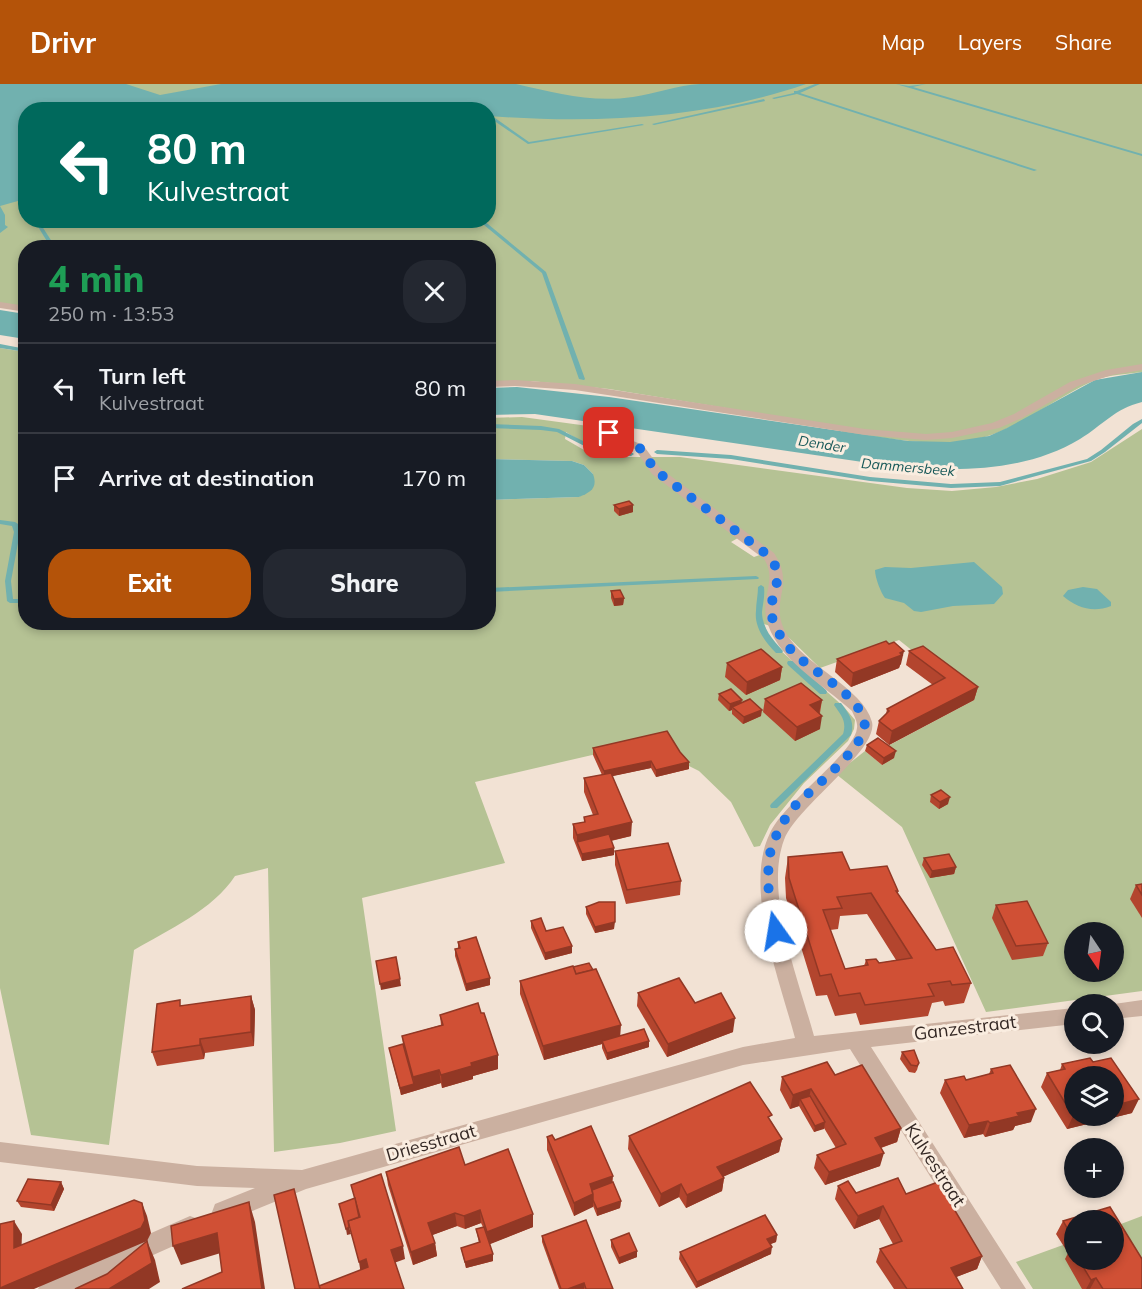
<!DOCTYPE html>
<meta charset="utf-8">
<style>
:root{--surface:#171b24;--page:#242831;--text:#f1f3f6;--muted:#9ea1a6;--line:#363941;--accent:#b45309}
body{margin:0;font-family:Mulish,sans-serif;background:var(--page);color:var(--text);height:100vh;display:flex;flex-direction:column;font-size:22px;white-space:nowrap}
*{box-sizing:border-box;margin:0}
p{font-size:20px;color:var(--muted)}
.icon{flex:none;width:33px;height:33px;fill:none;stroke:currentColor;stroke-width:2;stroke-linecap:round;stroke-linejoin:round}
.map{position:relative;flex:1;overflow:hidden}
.side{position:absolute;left:18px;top:156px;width:478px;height:390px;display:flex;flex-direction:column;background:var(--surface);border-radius:24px;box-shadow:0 3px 9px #0003}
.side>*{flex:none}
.hud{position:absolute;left:18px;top:18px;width:478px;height:126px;border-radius:24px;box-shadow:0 3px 9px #0003;background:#00695c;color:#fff;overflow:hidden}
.needle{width:39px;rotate:167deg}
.controls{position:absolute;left:1064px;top:838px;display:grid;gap:12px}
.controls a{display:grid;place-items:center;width:60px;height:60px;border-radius:50%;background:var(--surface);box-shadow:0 3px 9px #0003;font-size:30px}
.pin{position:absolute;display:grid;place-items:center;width:51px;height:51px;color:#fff;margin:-26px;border-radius:12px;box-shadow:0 3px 9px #0006}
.me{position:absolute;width:66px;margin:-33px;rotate:347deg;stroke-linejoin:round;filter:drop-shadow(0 0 4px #0008)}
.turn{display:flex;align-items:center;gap:21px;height:126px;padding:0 30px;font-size:27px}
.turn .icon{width:78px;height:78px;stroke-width:2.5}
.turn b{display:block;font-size:42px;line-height:51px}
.round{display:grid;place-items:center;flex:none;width:63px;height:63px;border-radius:24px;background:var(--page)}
.overview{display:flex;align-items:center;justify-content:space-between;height:102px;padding:0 30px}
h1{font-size:36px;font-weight:800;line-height:45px;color:#1e9e55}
.button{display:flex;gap:12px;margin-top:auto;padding:12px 30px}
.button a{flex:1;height:69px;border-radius:24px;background:var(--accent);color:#fff;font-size:24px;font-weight:800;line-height:69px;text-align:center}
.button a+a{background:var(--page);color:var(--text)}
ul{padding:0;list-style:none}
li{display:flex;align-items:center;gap:18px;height:90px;padding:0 30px;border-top:2px solid var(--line)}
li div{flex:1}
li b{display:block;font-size:22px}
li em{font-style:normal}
header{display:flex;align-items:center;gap:36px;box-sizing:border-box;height:84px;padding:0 30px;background:var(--accent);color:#fff}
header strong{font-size:28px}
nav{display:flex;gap:33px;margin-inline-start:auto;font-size:21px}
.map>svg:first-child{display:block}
.green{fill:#b5c294;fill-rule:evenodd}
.water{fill:#71b1af}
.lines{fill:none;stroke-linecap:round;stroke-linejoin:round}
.stream{fill:#71b1af;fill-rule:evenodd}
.minor{fill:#cbb0a0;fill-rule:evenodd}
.wall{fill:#b3452e;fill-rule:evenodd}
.shaded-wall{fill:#923825}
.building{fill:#d05035;stroke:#923825;stroke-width:1.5;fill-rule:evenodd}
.route{stroke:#1a73e8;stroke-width:10;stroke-dasharray:0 18}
.labels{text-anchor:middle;stroke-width:6;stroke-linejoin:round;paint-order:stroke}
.far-water-label{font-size:14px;font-style:italic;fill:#175858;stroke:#faede0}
.near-street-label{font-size:18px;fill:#342824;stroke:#faede0}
</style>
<header>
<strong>Drivr</strong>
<nav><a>Map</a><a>Layers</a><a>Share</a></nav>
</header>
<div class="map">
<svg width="1142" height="1205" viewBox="0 0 1142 1205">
<rect width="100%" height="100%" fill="#f2e2d4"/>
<g class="green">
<path d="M0 0H1142V288C1127 290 1106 291 1093 297 1058 313 1027 338 991 351 945 367 889 354 842 348V343L609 305 531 297H489V164H26L25 223 0 220ZM26 26H489V136H26Z"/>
<path d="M0 264 25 268 26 538H489V416L579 413 593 390 584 381 572 377 489 375V334L522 333 603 344 607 355 625 365C608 377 581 357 566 348L565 355 591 370 620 373H680L907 404 952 407 996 403 1037 395 1091 378 1142 345V907L986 928 902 743 836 690 865 667 882 681 894 674 882 665 974 616 899 556 820 584 780 545 764 540 771 558 844 623 855 636 854 645 848 657 804 699 770 741 760 762 754 763 731 718 699 687 687 681 666 654 475 698 505 779 362 814 396 1047 340 1059 274 1068 268 784 235 792C213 826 168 846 134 866L109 1061 31 1051 0 904ZM743 451 768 468 754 473 731 458ZM1074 849H1113V888H1074Z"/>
<polygon points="1142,1132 1142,1205 1033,1205 1016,1178 1074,1157 1074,1176 1113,1176 1113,1143"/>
</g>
<g class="water">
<path d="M0 0H126L160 11 221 0H516C556 9 591 19 633 13 655 10 678 1 700 0 735 0 771 0 806 0 705 35 594 40 489 32V26H26L25 115 0 122 5 131V141L8 143 0 149Z"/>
<polygon points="0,226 25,230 25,255 0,251"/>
<path d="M1142 288V318C1114 325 1103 341 1080 355 1022 390 948 388 883 381L535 330 489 331V304L517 303 609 313 908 357 950 358 989 352 1007 344 1095 296Z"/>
<path d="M489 375 572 377 584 381 593 390C598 404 591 408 579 413L489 416Z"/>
<path d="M974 478 1002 503 1003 510 994 520 953 522 921 528 914 527 904 519 885 514C881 509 875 494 875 486L885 483 911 484Z"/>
<path d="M1083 503 1097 505 1111 518V522C1093 529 1077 524 1063 512L1068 506Z"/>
</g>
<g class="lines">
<g class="stream">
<polygon points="815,0 820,0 800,9 1037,86 1034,87 797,10 774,15 772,14 794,9 794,7 797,7"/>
<polygon points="896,0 909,2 926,0 913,3 1142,70 1142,72"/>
<polygon points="764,15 765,17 654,41 652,40"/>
<polygon points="495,34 529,58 642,40 644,41 528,60 493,36 489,37 489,35"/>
<polygon points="34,136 38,136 56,164 51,164"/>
<polygon points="430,136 438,137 449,136 437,140"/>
<polygon points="478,136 483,136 546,188 585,295 584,296 579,295 542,189"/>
<polygon points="0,260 26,265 26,268 0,264"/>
<polygon points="1142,335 1142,339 1105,368 1091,377 1000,402 951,404 870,397 731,375 657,370 654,368 657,366 731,371 870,393 951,400 1000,398 1087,375 1101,366 1133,340"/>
<polygon points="489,340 541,342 559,345 603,367 631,368 634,370 631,372 600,370 557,348 541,346 489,344"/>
<polygon points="0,436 15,438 18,440 20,448 11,497 13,515 26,515 26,519 10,519 7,517 5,497 14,448 12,442 0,440"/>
<polygon points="756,492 758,493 759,494 758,495 489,508 489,504"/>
<path d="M761 501 764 503C765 512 763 519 762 528 762 544 773 556 783 567L782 569H776C765 558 754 543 756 527 756 519 758 511 758 503Z"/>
<polygon points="788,577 794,577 826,606 827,608 826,610 820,610 788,581 787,579"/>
<path d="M835 619H841C849 630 855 637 851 651L777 724H771L770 722 771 720 843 650C847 637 841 631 834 621Z"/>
</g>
<g class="minor">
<polygon points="0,218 26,222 26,228 0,224"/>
<polygon points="1142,280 1142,286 1112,291 1078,302 1022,334 999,344 952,354 926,356 865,351 575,306 515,302 489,303 489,297 515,296 575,300 865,345 926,350 952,348 992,339 1014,330 1070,298 1106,286"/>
<path d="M610 342 616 345V350L643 361 660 384 774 469C796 502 769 516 785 547 803 582 863 603 872 638 879 666 795 724 784 756 764 810 799 897 814 952L1074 924V940L871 963 1026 1205H1001L850 965 743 981 306 1105 223 1139 215 1136 212 1128 215 1120 255 1104 197 1102 0 1078V1058L197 1082 302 1086 743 963 795 954C780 897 743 804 770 749 784 718 855 669 857 644 858 638 854 632 852 627 823 600 774 574 766 533 762 511 777 495 764 475L652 390 635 365 606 354 604 345Z"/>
<polygon points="1142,916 1142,932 1113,935 1113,921 1107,921"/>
<polygon points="190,1132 198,1135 201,1143 198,1151 77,1205 38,1205 42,1197"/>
</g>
</g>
<g class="wall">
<polygon points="614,421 633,428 619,432 614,427"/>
<polygon points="611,507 624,514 623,521 614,522 611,514"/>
<polygon points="909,567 978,603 974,616 889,661 876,650 879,637 886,630 887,625 933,601 906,581"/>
<polygon points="837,575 901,580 900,581 899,584 851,603 835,588"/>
<polygon points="727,579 782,583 780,596 746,611 725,593"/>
<polygon points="719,610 741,619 761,632 743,640 732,630 732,626 729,627 718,616"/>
<polygon points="765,615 822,616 820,629 820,645 795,657 763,628"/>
<polygon points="867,661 894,674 882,681 865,667"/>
<polygon points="593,664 680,668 689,678 689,685 656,693 651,684 612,692 631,752 611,757 614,771 582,777 573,754 573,740 584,738 584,733 593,731 584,708 584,694 602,691 593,671"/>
<polygon points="931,711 948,720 939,725 930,718"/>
<polygon points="615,767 681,797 680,811 626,820 615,781"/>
<path d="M788 773 850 786 898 807V810L936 866 971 899 964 919 945 922 943 917 932 919 928 932 860 941 856 929 835 932 827 911 816 912 786 814 785 794ZM867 830 896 876 879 879 866 876 864 882 845 885 830 846 838 845 840 832Z"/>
<polygon points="924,774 956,783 954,790 930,794 922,781"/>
<polygon points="1142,800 1142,834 1130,815 1136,801"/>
<polygon points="996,821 1048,859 1043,872 1012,876 992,834"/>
<polygon points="586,823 614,845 595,849 586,830"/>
<polygon points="531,837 572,869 545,876 531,844"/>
<polygon points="458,858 490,901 466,907 455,872 455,865 458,864"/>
<polygon points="520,897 621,952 649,963 607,976 602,964 602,960 544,976 520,910"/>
<polygon points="638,909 695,919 733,948 667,973 637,922"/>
<polygon points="251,912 255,926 254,962 205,969 204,975 157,982 152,968 181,922"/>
<polygon points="440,931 498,985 473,992 473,995 442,1004 441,999 401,1011 389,964 403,960 402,952 441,941"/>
<polygon points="902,968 919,979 917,986 915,989 909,988 900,975"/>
<polygon points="1062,980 1132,1029 1067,1045 1041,1003 1047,989 1060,986"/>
<polygon points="991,985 1031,1038 1015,1042 1013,1046 985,1053 983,1050 964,1054 940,1009 945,996 966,996 989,990"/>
<polygon points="835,991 901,1044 897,1058 881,1064 880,1082 825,1101 814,1084 817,1071 836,1064 824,1044 814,1048 799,1022 790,1025 780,1006 782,993"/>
<polygon points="771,1037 782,1055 779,1068 724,1092 724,1094 722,1107 686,1124 679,1113 659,1123 628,1065 629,1052"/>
<polygon points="547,1053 555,1056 613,1098 621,1117 620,1124 597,1132 593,1122 574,1132 547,1066"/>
<polygon points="465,1081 533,1130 533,1143 489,1160 493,1177 466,1184 461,1164 479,1159 476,1145 483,1143 481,1139 465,1145 457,1142 432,1151 435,1159 437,1172 413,1181 388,1101 386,1088"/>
<polygon points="61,1098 64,1105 54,1127 21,1123 17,1117"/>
<polygon points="838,1102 856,1109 906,1110 982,1172 977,1185 956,1193 963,1205 894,1205 876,1178 880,1165 893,1160 879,1135 854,1145 835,1115"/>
<path d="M1110 1123 1142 1175V1205H1082L1065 1175 1068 1169 1056 1150 1063 1137ZM1074 1137H1113V1176H1074Z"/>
<polygon points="777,1151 776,1158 770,1160 771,1170 696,1204 679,1175 680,1168"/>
<polygon points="542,1152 613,1205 559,1205 542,1158"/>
<polygon points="611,1156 637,1173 619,1180 611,1163"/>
</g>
<g class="shaded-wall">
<polygon points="633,421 633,428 619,432 619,425"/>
<polygon points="624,514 623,521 614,522 614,515"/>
<polygon points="904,567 901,580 900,581 899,584 851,603 853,589"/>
<polygon points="782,583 780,596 746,611 747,598"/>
<polygon points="978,603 974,616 889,661 892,647"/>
<polygon points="742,616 741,622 732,623 732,626 729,627 730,620"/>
<polygon points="822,616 819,629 810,621"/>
<polygon points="762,626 761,632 743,640 744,633"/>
<polygon points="822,632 820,645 795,657 797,643"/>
<polygon points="896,667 894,674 882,681 884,674"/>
<polygon points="651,677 651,684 604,694 604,687"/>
<polygon points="689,678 689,685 656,693 656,686"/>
<polygon points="950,713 948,720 939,725 940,718"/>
<polygon points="632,738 631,752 579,764 577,758 577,751"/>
<polygon points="614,764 614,771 582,777 582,770"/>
<polygon points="956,783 954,790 930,794 932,787"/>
<polygon points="615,838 614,845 595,849 595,843"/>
<polygon points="572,862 572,869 545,876 545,869"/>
<polygon points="490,894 490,901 466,907 466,900"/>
<polygon points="400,895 401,902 381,906 380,900"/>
<polygon points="251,912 255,926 254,962 251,948"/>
<polygon points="735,934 733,948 667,973 668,960"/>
<polygon points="621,941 620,955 602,957 602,960 544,976 543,962"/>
<polygon points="200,955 205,969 204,975 200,961"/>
<polygon points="649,957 649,963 607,976 607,969"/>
<polygon points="498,971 498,985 473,992 473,995 442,1004 441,991 471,979"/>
<polygon points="439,986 441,999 401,1011 400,1004 414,1000 413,993"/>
<polygon points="811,1005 808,1019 800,1015 799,1022 790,1025 793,1011"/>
<polygon points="1139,1015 1132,1029 1067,1045 1073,1032 1113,1032 1113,1022"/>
<polygon points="1036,1025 1031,1038 1015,1042 1013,1046 985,1053 990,1039 1017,1029"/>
<polygon points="988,1037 983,1050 964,1054 969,1041"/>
<polygon points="825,1038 824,1045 814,1048 815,1042"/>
<polygon points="901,1044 897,1058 871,1067 875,1054"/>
<polygon points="782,1055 779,1068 716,1096 717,1083"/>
<polygon points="884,1069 880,1082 825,1101 829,1088"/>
<polygon points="613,1092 612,1105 593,1112 593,1123 574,1132 574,1119 590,1100"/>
<polygon points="724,1094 722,1107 686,1124 687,1111"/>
<polygon points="61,1098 64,1105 54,1127 51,1121"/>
<polygon points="681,1100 679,1113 659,1123 661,1110"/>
<polygon points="621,1117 620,1124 597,1132 597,1125"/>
<polygon points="249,1118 255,1138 265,1205 262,1205"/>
<polygon points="142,1119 147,1132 151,1149 147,1157 34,1205 0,1205 0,1204"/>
<polygon points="883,1122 879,1135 854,1145 858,1132"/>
<polygon points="480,1126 481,1139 465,1145 464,1132"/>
<polygon points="455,1129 457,1142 430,1152 428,1139"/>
<polygon points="533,1130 533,1143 488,1161 487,1148"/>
<polygon points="14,1137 22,1150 21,1177 14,1164"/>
<polygon points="349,1143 351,1150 347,1151 346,1145"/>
<polygon points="217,1149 224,1168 181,1181 173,1162"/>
<polygon points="777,1151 776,1158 766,1162 767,1155"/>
<polygon points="147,1157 155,1176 160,1198 149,1205 109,1205"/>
<polygon points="435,1159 437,1172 413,1181 411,1168"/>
<polygon points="403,1162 405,1175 394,1179 391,1166"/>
<polygon points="772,1163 771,1170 696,1204 697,1198"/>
<polygon points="637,1167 637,1173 619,1180 619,1174"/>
<polygon points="493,1170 493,1177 466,1184 465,1178"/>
<polygon points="982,1172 977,1185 946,1197 951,1184"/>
<polygon points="366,1175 369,1188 361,1191 359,1178"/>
<polygon points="1096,1194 1090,1205 1086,1205 1091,1196"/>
<polygon points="584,1199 584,1205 568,1205"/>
</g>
<g class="building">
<polygon points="629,417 633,421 619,425 614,421"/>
<polygon points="620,506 624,514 614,515 611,507"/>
<polygon points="886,557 889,560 894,558 904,567 900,569 902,571 853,589 837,575"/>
<polygon points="923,562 978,603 892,647 879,637 889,627 887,625 945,594 909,567"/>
<polygon points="761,565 782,583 747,598 727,579"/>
<polygon points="801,599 822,616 810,621 822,632 797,643 765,615"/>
<polygon points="731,605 742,616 730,620 719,610"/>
<polygon points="750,615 762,626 744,633 732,623"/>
<polygon points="667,647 680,668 689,678 656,686 651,677 604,687 593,664"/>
<polygon points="878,654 896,667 884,674 867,661"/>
<polygon points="611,689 632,738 577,751 573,740 585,738 584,733 598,730 584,694"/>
<polygon points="941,706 950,713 940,718 931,711"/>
<polygon points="609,750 614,764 582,770 577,758"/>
<polygon points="668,759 681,797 627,806 615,767"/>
<path d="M842 768 850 786 887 782 898 807H896L936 866 953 863 971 899 952 901 950 897 928 900 934 912 865 921 860 909 839 912 831 890 820 892 789 794 788 773ZM871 809 912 874 879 879 876 875 866 876 868 881 845 885 823 826 842 824 837 813Z"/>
<polygon points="949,770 956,783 932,787 924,774"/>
<polygon points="1142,800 1142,811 1136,801"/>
<polygon points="1027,817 1048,859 1016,862 996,821"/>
<polygon points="599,818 615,818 615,838 595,843 586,823"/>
<polygon points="541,834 546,847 563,843 572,862 545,869 531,837"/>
<polygon points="476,853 490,894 466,900 455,865 460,864 458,858"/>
<polygon points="396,873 400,895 380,900 376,877"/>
<polygon points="589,879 593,886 576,890 573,883"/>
<polygon points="573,882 576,890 596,885 621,941 543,962 520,897"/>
<polygon points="679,894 695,919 721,909 735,934 668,960 638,909"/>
<polygon points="251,912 251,948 200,955 200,961 152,968 157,920 180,916 180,922"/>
<polygon points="478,919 481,929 484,929 498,971 471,979 472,982 441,991 439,986 413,993 402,952 443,941 440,931"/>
<polygon points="644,945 649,957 607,969 602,957"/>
<polygon points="403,960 414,1000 400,1004 389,964"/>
<polygon points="914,966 919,979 917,982 911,981 902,968"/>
<polygon points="1090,974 1093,978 1111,974 1139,1015 1113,1022 1113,993 1074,993 1074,1031 1073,1032 1047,989 1065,985 1062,980"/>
<polygon points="827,978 835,991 862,981 901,1044 875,1054 884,1069 829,1088 817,1071 846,1060 811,1005 793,1011 782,993"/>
<polygon points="1010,981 1036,1025 1017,1029 1019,1032 990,1039 988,1037 969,1041 945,996 964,992 966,996 993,989 991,985"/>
<polygon points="750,998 772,1031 768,1033 782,1055 717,1083 724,1094 687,1111 681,1100 661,1110 629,1052"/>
<polygon points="810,1012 825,1038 815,1042 800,1015"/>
<polygon points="591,1042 613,1092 590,1100 593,1110 574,1119 547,1053 552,1051 555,1056"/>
<polygon points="459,1063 465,1081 508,1065 533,1130 487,1148 480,1126 464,1132 455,1129 428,1139 435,1159 411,1168 386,1088"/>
<polygon points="381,1090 403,1162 391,1166 404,1205 320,1205 319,1202 368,1183 366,1175 359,1178 348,1137 360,1133 351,1101"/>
<polygon points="898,1094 906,1110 938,1098 982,1172 951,1184 963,1205 907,1205 880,1165 902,1157 883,1122 858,1132 838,1102 848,1097 856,1109"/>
<polygon points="28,1095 61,1098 51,1121 17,1117"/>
<polygon points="613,1098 621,1117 597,1125 593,1116 593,1110 592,1106"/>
<polygon points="294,1105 320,1205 295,1205 274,1111"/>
<polygon points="355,1114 359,1133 348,1137 349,1143 346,1145 339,1120"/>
<polygon points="134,1116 142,1119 145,1136 141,1144 0,1204 0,1140 14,1137 14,1164"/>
<polygon points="249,1118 262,1205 182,1205 222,1188 217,1149 173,1162 171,1142"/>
<polygon points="1110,1123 1142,1175 1142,1205 1103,1205 1096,1194 1091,1196 1079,1176 1113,1176 1113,1137 1074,1137 1074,1156 1063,1137"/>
<polygon points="765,1131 777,1151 767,1155 772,1163 697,1198 680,1168"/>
<polygon points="586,1136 613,1205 586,1205 584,1199 568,1205 561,1205 542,1152"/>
<polygon points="484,1143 493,1170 465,1178 461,1164 480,1158 476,1145"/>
<polygon points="629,1149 637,1167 619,1174 611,1156"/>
<polygon points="147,1157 152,1179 109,1205 75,1205 107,1190"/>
</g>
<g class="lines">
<path class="route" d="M609 349 610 352 639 363 656 387 769 472C788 496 768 507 772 532 773 541 779 550 784 557 802 585 854 604 864 636 872 660 808 707 792 725 783 737 773 755 770 770 766 796 769 822 776 847"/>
</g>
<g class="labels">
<g class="far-water-label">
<text transform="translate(822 360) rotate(9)" y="5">Dender</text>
<text transform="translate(908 383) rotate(5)" y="5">Dammersbeek</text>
</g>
<g class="near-street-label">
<text transform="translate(965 944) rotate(-7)" y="6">Ganzestraat</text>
<text transform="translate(431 1059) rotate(-16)" y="6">Driesstraat</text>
<text transform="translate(935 1081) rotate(57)" y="6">Kulvestraat</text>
</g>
</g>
</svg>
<div class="controls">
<a><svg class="needle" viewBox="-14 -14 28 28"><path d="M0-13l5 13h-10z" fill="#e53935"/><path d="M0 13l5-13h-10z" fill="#9ea1a6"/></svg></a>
<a><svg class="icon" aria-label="search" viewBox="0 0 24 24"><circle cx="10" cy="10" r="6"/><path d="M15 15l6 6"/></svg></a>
<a><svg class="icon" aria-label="layers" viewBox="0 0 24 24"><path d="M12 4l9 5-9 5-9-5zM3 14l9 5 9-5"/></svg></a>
<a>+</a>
<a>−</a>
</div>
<div class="pin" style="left:609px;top:349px;background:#d93025"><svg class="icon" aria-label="arrive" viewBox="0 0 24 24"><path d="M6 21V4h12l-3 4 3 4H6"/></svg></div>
<svg class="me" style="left:776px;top:847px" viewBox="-20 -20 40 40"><circle r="19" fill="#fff"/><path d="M0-13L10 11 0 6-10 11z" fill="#1a73e8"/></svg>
<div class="hud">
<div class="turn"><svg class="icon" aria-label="left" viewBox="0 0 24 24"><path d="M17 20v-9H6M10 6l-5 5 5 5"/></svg><div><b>80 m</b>Kulvestraat</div></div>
</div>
<section class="side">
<div class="overview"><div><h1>4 min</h1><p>250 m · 13:53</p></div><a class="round"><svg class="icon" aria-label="close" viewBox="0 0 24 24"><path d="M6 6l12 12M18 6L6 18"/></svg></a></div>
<ul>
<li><svg class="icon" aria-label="left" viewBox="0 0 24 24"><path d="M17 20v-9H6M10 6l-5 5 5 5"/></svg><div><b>Turn left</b><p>Kulvestraat</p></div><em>80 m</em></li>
<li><svg class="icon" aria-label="arrive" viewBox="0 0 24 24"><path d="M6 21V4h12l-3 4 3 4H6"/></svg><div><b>Arrive at destination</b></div><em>170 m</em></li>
</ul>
<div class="button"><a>Exit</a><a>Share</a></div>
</section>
</div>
